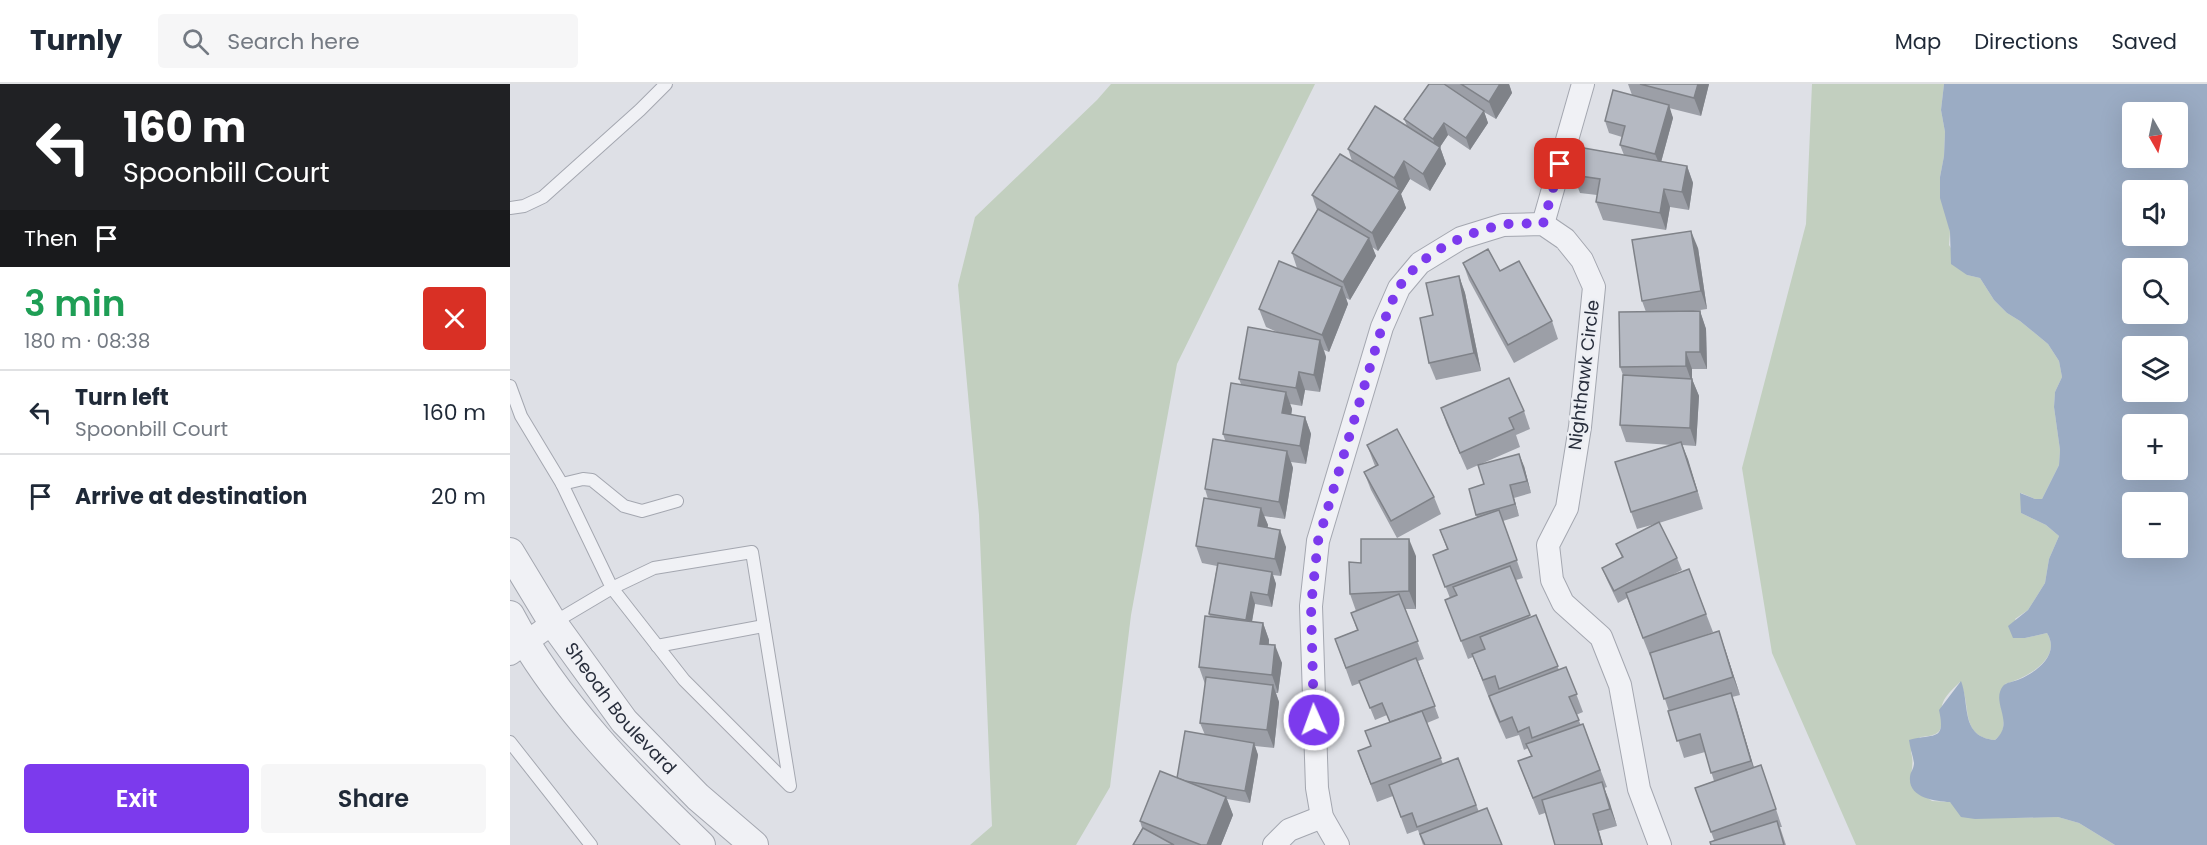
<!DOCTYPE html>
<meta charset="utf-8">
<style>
:root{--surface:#fff;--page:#f6f6f7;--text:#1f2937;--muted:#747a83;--line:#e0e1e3;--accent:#7c3aed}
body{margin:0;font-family:Poppins,sans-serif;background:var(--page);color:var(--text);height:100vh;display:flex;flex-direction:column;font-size:22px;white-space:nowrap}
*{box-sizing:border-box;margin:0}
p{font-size:20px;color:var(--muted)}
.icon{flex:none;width:33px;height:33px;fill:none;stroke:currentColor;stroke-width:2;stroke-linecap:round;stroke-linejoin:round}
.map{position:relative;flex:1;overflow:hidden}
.details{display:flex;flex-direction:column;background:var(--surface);width:510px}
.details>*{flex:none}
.hud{background:#202124;color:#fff;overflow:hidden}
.needle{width:39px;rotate:171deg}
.fabs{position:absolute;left:1612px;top:18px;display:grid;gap:12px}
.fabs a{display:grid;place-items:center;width:66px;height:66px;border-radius:6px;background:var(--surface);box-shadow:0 6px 24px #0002;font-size:30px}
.pin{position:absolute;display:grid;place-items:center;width:51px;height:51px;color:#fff;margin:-26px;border-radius:12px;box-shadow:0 3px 9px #0006}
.me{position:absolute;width:66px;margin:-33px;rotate:358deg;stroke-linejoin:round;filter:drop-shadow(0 0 4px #0008)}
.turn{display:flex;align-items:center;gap:21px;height:126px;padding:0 24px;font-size:27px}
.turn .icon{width:78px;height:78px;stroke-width:2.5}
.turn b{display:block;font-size:42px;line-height:51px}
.then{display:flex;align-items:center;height:57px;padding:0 24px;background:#0003;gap:12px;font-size:22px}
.round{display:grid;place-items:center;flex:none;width:63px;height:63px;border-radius:6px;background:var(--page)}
.head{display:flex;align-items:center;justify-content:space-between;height:102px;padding:0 24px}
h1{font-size:36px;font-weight:600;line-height:45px;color:#1e9e55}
.action{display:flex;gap:12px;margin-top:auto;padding:12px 24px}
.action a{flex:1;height:69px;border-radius:6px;background:var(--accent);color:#fff;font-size:24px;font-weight:600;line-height:69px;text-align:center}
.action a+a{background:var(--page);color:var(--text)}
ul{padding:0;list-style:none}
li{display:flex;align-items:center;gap:18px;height:84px;padding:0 24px;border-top:2px solid var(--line)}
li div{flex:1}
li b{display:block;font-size:22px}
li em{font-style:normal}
header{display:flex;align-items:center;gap:36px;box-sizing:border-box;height:84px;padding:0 30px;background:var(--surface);border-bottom:2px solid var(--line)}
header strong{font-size:28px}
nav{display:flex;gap:33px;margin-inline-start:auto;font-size:21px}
.search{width:420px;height:54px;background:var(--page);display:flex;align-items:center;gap:15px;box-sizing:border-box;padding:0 21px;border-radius:6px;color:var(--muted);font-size:22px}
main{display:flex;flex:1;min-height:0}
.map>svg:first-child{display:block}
.green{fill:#c2cfbf}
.water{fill:#9bacc4;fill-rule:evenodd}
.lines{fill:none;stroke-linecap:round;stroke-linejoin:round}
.service-casing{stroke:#a4a7b0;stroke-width:14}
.minor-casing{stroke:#a4a7b0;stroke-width:24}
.tertiary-casing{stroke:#a4a7b0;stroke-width:30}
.service{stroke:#f0f1f5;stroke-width:12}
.minor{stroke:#f0f1f5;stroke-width:22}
.tertiary{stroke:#f0f1f5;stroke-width:28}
.wall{fill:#9c9fa7}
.shaded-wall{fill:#7f8288}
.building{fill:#b5b9c2;stroke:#7f8288;stroke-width:1.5}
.route{stroke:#7c3aed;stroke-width:10;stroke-dasharray:0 18}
.labels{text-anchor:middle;stroke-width:5;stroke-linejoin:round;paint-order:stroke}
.street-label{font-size:18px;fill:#282e3c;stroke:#edeff4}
</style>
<header>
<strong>Turnly</strong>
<div class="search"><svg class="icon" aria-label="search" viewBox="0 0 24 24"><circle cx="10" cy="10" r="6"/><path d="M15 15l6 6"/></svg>Search here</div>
<nav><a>Map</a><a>Directions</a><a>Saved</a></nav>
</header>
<main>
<section class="details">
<div class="hud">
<div class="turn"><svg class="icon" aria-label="left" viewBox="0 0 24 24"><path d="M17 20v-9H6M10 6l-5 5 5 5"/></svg><div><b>160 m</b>Spoonbill Court</div></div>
<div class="then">Then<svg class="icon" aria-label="arrive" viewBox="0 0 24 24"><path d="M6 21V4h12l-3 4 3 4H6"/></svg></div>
</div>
<div class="head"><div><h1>3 min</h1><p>180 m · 08:38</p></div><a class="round" style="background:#d93025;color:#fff"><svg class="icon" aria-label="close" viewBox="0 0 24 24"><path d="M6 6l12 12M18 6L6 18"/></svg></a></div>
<ul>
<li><svg class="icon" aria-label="left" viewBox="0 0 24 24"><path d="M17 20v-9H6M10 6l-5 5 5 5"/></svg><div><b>Turn left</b><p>Spoonbill Court</p></div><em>160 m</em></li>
<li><svg class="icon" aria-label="arrive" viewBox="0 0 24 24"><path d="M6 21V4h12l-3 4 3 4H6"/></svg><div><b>Arrive at destination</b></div><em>20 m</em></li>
</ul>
<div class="action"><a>Exit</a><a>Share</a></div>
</section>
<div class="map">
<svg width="1697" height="761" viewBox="0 0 1697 761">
<rect width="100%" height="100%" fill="#dee0e6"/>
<g class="green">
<polygon points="601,0 805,0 667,280 621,531 600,703 566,761 460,761 482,742 469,431 448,201 465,133 587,16"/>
<path d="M1302 0H1434L1431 26 1435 48 1434 72 1430 93 1440 148 1439 161 1457 191 1470 194 1484 216 1497 229 1510 237 1538 260 1549 277 1552 293 1545 308 1544 323 1550 366 1549 381 1532 415H1525L1511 409V429L1536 441 1549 452 1539 475 1535 499 1518 526 1505 535 1515 554 1537 549C1553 575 1516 594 1495 600 1494 610 1495 643 1492 649 1491 651 1487 654 1485 656 1449 653 1462 620 1450 598 1445 603 1438 609 1434 616 1424 637 1444 651 1410 653L1401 668C1405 682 1399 689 1402 703L1422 717 1440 718 1487 734 1548 733 1569 739 1605 761H1346L1262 569 1232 384 1296 140Z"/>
</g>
<path class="water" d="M1434 0H1697V761H1605L1569 739 1548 733 1465 735 1451 733 1440 718C1425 717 1398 714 1400 693 1400 688 1404 685 1404 679 1403 672 1400 664 1399 656 1424 649 1436 658 1429 626L1451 597C1460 620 1450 653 1485 656 1506 638 1480 619 1493 602 1496 598 1504 598 1510 595 1528 587 1550 570 1537 549L1515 554H1503L1498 542 1518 526 1535 499 1539 475 1549 452 1536 441 1511 429 1510 409 1525 415H1532L1549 381 1550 366 1544 323 1545 308 1552 293 1549 277 1538 260 1510 237 1497 229 1484 216 1470 194 1457 191 1441 180 1440 148 1430 114V93L1434 72 1435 48 1431 26ZM1623 28H1668V74H1623ZM1623 106H1668V152H1623ZM1623 184H1668V230H1623ZM1623 262H1668V308H1623ZM1623 340H1668V386H1623ZM1623 418H1668V464H1623Z"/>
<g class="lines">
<g class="service-casing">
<g id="service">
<polyline points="0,124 14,122 33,113 130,26 156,0"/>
<polyline points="0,302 11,332 52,400 102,504 144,484 242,468 280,702 174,596 102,504 43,539"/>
<polyline points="52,400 73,395 82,396 114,422 132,427 167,417"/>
<polyline points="147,562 254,542"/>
<polyline points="0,658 81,761"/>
</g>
</g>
<g class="minor-casing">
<g id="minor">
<polyline points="1033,140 1073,0"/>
<polyline points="0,570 43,539"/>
<polyline points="764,761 779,746 812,733"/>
<polyline points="828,761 812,733 807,704 801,522 808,457 872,243 889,204 910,179 951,154 993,141 1033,140 1055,155 1072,176 1084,203 1070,343 1057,424 1038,461 1042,496 1053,519 1091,553 1110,601 1129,705 1150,761"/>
</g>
</g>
<g class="tertiary-casing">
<g id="tertiary">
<path id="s1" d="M0 468 43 539 114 637 188 713 244 761"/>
<path d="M0 531C45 617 122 695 191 761"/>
</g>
</g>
<use href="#service" class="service"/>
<use href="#minor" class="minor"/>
<use href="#tertiary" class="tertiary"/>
</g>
<g class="wall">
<polygon points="919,0 999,0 1002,9 986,35 974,28 978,39 960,66 938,51 930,63 936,80 920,107 900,95 891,110 896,124 868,167 862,163 866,172 840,216 836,214 838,220 819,268 814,266 816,273 810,308 795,306 792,322 780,320 782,325 781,331 795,333 801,350 796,380 781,378 783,384 775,435 754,432 758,441 757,444 776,463 771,492 763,491 766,500 762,523 745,520 742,538 753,539 759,556 759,560 772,579 768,609 766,609 769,618 764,664 745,662 748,671 740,719 717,715 723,731 711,761 623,761 632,744 630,737 667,694 695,651 690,639 695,600 689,583 700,533 699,530 707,482 692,479 686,462 698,415 695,405 715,356 713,350 731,300 729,295 769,249 756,243 749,225 787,184 782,169 807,126 802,111 842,77 838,65 897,42 894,35"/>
<polygon points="1118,0 1199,0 1191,32 1159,24 1163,34 1151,78 1177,82 1183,99 1179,126 1160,123 1156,146 1093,136 1086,118 1087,111 1070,109 1063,91 1114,71 1110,61 1112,53 1099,49 1095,37 1122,11"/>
<polygon points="1188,164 1197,225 1183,227 1190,227 1196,245 1197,285 1182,285 1182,295 1189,312 1186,362 1172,361 1193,425 1149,439 1167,474 1172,486 1162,491 1179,485 1203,548 1187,554 1215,565 1230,611 1222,613 1244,683 1251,681 1272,743 1270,743 1276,761 1201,761 1204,756 1185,704 1204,697 1195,668 1174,674 1141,572 1140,572 1117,514 1108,519 1097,496 1092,484 1112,474 1106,460 1145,440 1127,445 1121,428 1162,361 1116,358 1110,341 1113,291 1110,283 1136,228 1132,217"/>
<polygon points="953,179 990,187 1042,237 1048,255 1004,279 959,196"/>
<polygon points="949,192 955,209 971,287 926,296 919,279 923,231"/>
<polygon points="931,324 1014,327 1020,345 1006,351 1010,363 957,386 937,341"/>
<polygon points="857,361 924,413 931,430 887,454 861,406 854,388 865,382"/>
<polygon points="1014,382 1021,409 1004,414 1009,432 993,437 1013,494 1006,496 1020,534 1026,531 1049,586 1056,583 1073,628 1066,631 1071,641 1073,640 1097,703 1094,704 1107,742 1089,747 1035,729 1029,731 1008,677 1021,672 1018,664 1014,666 1009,651 996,655 985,630 963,573 958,575 935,516 940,514 923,471 937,465 930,446 967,434 959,405 974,400"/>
<polygon points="906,472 906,525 895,525 914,575 908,577 929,634 917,639 933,680 948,674 969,728 913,761 908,746 897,750 883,712 867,718 848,667 861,662 880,638 877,631 865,636 850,599 842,602 825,555 847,546 841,529 846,527 840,510 851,479"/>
</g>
<g class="shaded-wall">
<polygon points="990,0 999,0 1002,9 986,35 979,18"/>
<polygon points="1188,0 1199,0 1191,32 1184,14"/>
<polygon points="1159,21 1163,34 1150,82 1145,70"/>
<polygon points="974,27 978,39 960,66 956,54"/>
<polygon points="934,39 938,51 930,63 936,80 920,107 913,90 927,67 923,55"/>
<polygon points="894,77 900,95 891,110 896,124 868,167 862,149 889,108 884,94"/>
<polygon points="1177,82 1183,99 1179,126 1172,108"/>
<polygon points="1154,105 1160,123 1156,146 1150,129"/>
<polygon points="1181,147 1188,164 1197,225 1191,207"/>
<polygon points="859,154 866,172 840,216 833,198"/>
<polygon points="949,192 955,209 971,287 964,269"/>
<polygon points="832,203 838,220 819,268 812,251"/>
<polygon points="1190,227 1196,245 1197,285 1190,268"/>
<polygon points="810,256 816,273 810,308 804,291"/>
<polygon points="1176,268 1182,285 1182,297 1182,295 1189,312 1186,362 1180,344 1182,299 1176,282"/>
<polygon points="789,288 795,306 792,322 786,304"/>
<polygon points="776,308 782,325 779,347 772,329"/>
<polygon points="795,333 801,350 796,380 790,362"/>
<polygon points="1171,358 1178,375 1193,425 1187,407"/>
<polygon points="777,367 783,384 775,435 769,418"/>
<polygon points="1009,370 1014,382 1021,409 1017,397"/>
<polygon points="1000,401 1004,414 1009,432 1005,420"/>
<polygon points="751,424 758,441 755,460 748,442"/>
<polygon points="770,446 776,463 771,492 765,475"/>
<polygon points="899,455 906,472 906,525 899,507"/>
<polygon points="762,488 766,500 762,523 758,511"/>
<polygon points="741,508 745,520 740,548 736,536"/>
<polygon points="753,539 759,556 757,577 750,560"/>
<polygon points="1209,547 1215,565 1230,611 1223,593"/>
<polygon points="765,561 772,579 768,609 762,591"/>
<polygon points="763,601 769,618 764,664 757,646"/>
<polygon points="1221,609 1227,626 1247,695 1241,677"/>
<polygon points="744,659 748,671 740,719 735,707"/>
<polygon points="1092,698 1099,716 1107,742 1100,725"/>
<polygon points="716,713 723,731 711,761 697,761"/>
<polygon points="1083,730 1089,747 1093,761 1092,761"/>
</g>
<g class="building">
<polygon points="919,0 934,0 974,27 956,54 934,39 923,55 894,35"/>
<polygon points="951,0 990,0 979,18"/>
<polygon points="1130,0 1188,0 1184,14"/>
<polygon points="1103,6 1159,21 1145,70 1110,61 1115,42 1095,37"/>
<polygon points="865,22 930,63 913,90 894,77 884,94 838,65"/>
<polygon points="1068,63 1177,82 1172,108 1154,105 1150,129 1086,118 1090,95 1063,91"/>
<polygon points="830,70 890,106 862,149 802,111"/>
<polygon points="808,125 859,154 833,198 782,169"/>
<polygon points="1181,147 1191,207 1132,217 1122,156"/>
<polygon points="978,165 990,187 1009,177 1042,237 998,261 953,179"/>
<polygon points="769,177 832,203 812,251 749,225"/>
<polygon points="949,192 964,269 919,279 910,234 923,231 916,199"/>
<polygon points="1190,227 1190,268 1176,268 1176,282 1110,283 1109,228"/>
<polygon points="738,243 810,256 804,291 789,288 786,304 729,295"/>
<polygon points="1113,291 1182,295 1180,344 1110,341"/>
<polygon points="999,294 1014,327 999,334 1004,345 950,369 931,324"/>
<polygon points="721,299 776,308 772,329 795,333 790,362 713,350"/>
<polygon points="887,345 924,413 881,437 854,388 868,381 857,361"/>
<polygon points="703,355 777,367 769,418 695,405"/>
<polygon points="1171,358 1187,407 1121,428 1105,378"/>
<polygon points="1009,370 1017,397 1000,401 1005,420 966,431 959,405 974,400 968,381"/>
<polygon points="694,414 751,424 748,442 770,446 765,475 686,462"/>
<polygon points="989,426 1007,476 935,503 923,471 938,465 930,446"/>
<polygon points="1149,438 1167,474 1104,507 1092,484 1113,473 1106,460"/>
<polygon points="851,455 899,455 899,507 840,510 839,478 851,479"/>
<polygon points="708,479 762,488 758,511 741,508 736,536 699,530"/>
<polygon points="1000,482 1020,531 951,557 935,516 947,511 943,503"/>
<polygon points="1179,485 1196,530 1133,554 1116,509"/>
<polygon points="889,510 908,557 836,584 825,555 848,546 841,529"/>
<polygon points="1026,531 1048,582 989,605 985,592 973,596 962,570 975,565 970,553"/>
<polygon points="695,532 753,539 750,560 765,561 762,591 689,583"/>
<polygon points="1209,547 1223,593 1154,615 1140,569"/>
<polygon points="906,574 925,622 880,638 872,619 860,624 849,597"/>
<polygon points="1056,583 1067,610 1059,613 1069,636 1022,654 1019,643 1008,648 1002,633 990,638 979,612"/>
<polygon points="696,593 763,601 757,646 690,639"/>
<polygon points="1221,609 1241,677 1201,689 1190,650 1167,657 1158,627"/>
<polygon points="912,627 931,674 861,700 848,667 861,662 855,647"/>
<polygon points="1073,640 1090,686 1023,714 1008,677 1022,672 1016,660"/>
<polygon points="675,647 744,659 735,707 675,697 667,694"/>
<polygon points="948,674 966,721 907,743 902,729 891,733 879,701"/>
<polygon points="1251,681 1266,725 1201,748 1185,704"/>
<polygon points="650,687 716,713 697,761 691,761 630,737"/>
<polygon points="1092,698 1100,725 1083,730 1092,761 1045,761 1032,716"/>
<polygon points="977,724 992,761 915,761 910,750"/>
<polygon points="1267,737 1274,761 1201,761 1200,758"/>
<polygon points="633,744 664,761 623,761"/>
</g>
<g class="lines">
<path class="route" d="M804 636 801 522 808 457 872 243C877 230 882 216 888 205 909 170 954 149 992 141 1005 138 1020 140 1033 140L1050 80"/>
</g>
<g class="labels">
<g class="street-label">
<text transform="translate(1074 291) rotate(-83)" y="6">Nighthawk Circle</text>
<text dy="6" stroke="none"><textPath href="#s1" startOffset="192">Sheoah Boulevard</textPath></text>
</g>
</g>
</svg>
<div class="fabs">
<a><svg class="needle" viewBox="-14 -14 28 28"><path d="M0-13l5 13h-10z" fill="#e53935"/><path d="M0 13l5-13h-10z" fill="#747a83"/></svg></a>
<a><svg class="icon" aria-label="sound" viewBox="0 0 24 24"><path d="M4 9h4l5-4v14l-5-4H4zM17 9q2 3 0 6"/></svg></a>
<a><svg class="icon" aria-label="search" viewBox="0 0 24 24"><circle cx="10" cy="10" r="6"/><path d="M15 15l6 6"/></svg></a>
<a><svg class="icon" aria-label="layers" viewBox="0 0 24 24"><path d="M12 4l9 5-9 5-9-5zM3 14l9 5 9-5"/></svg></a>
<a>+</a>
<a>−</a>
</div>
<div class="pin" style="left:1050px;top:80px;background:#d93025"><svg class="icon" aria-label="arrive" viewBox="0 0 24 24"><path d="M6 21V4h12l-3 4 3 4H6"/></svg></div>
<svg class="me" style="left:804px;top:636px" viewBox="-20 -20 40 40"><circle r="17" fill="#7c3aed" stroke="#fff" stroke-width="3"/><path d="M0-11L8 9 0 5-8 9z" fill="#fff"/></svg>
</div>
</main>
